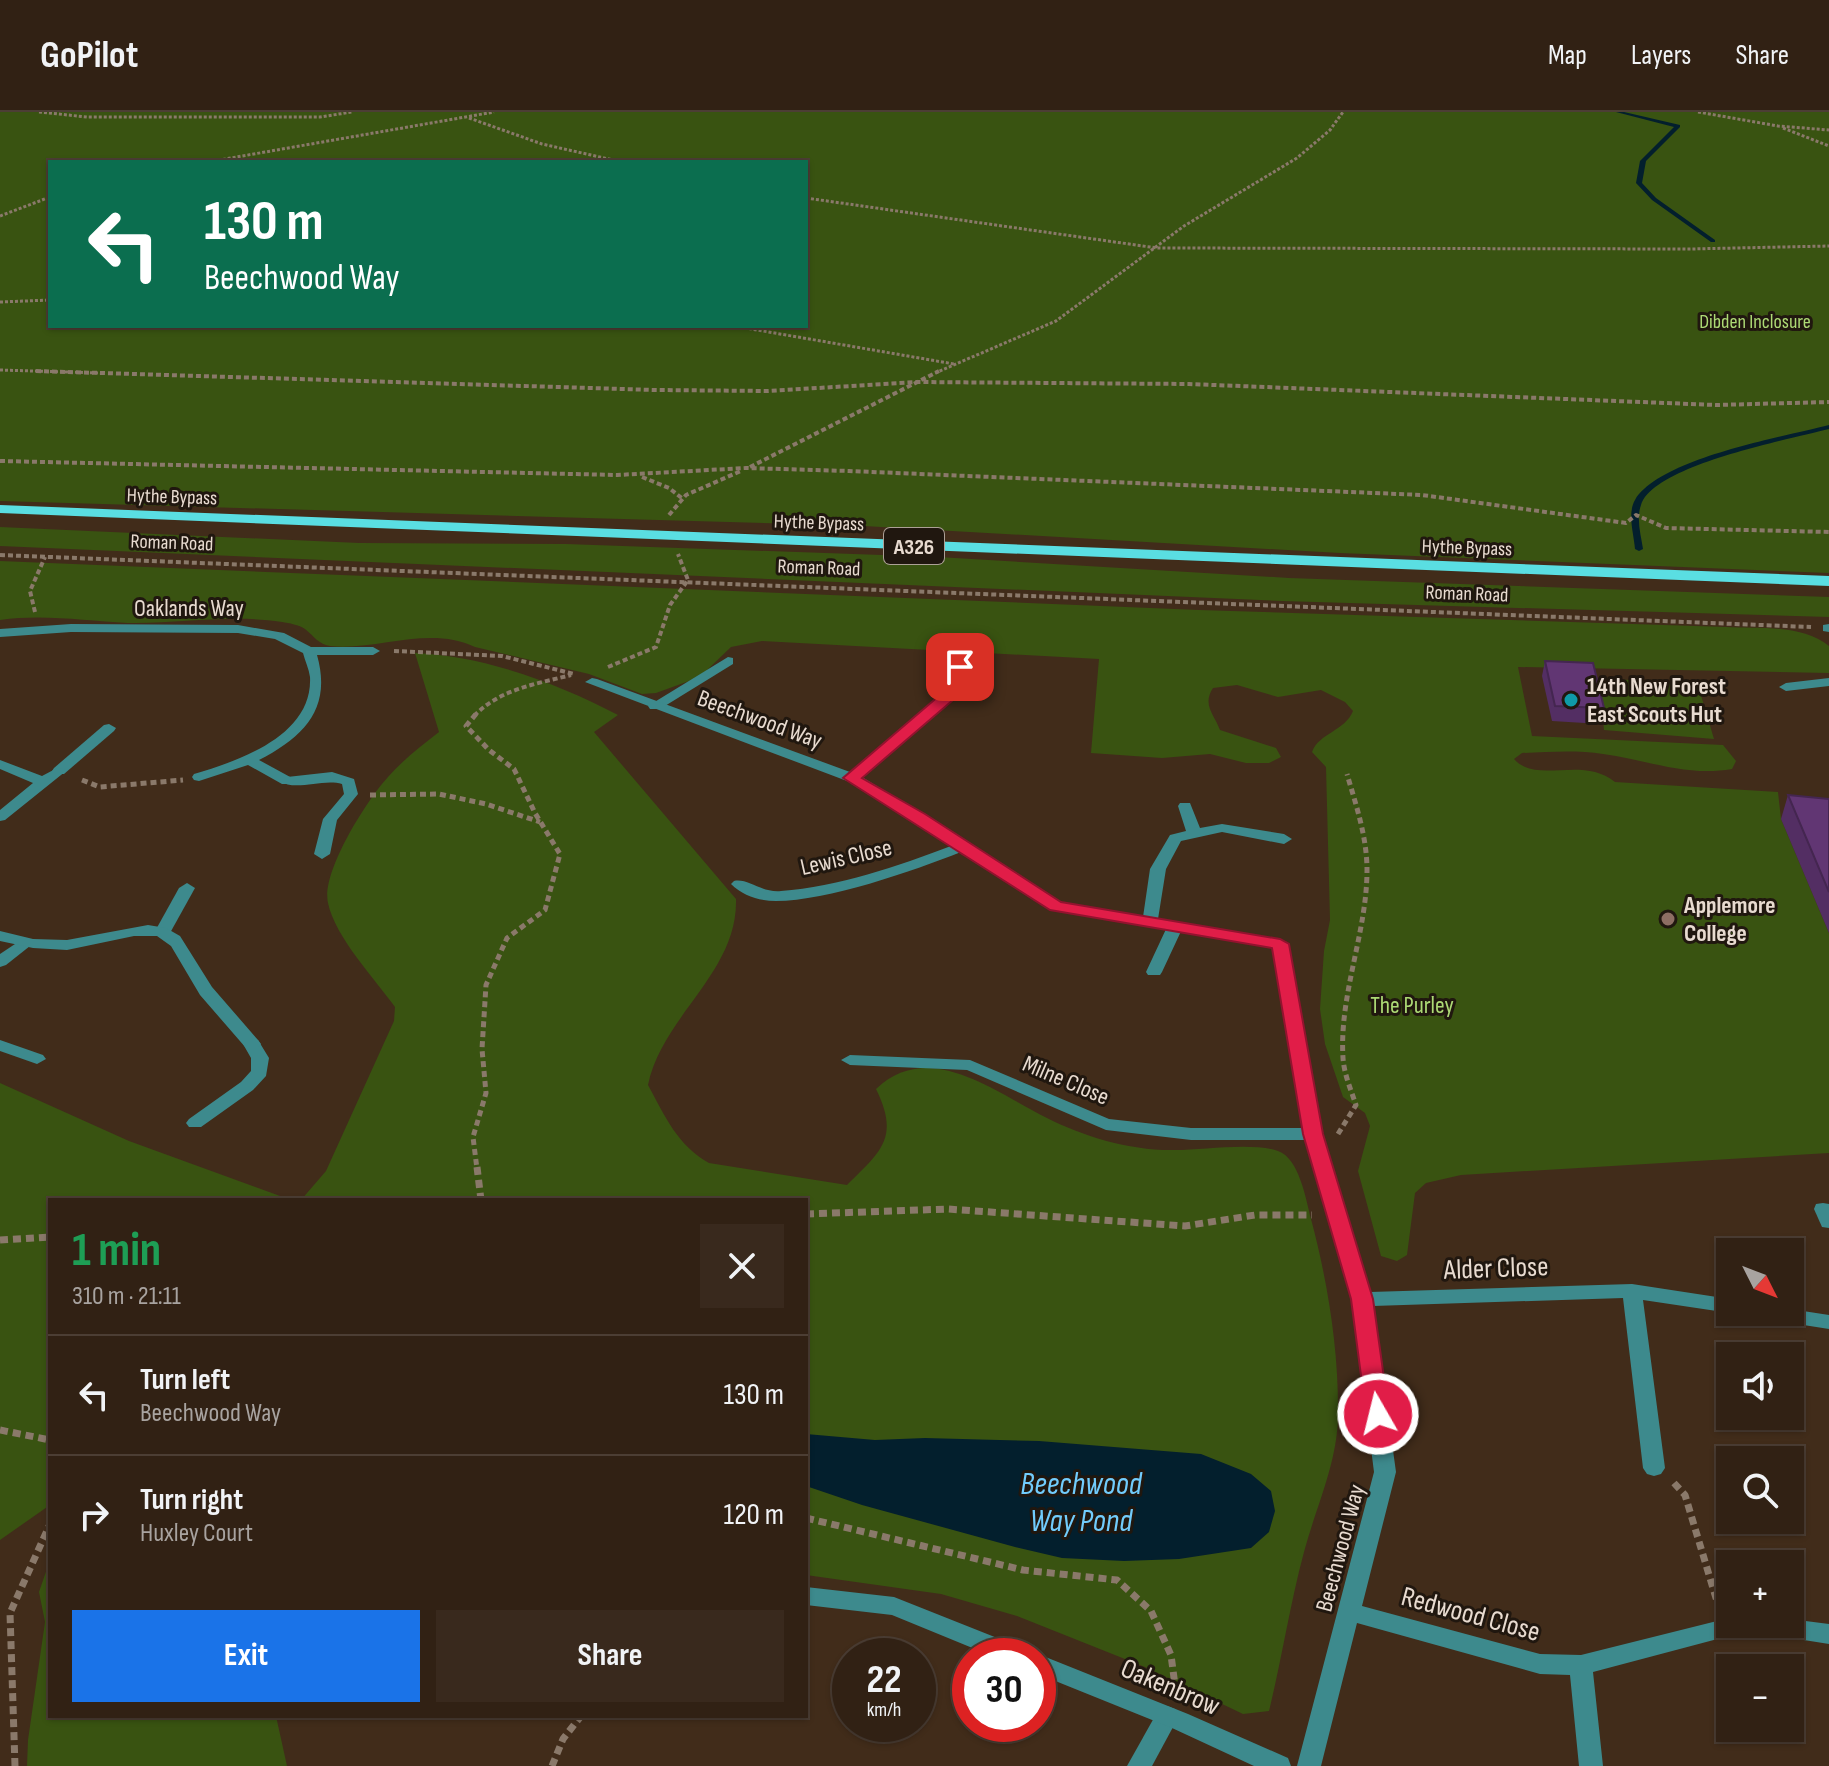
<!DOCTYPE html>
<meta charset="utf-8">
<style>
:root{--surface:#312114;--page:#39291d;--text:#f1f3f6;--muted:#a8a3a0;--line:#4c3e34;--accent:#1a73e8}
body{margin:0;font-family:"Sofia Sans Condensed",sans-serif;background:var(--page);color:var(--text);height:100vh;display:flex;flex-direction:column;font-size:30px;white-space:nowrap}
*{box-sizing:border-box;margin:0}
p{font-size:26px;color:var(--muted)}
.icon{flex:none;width:44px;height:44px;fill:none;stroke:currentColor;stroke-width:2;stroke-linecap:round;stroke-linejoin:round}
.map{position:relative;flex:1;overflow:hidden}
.sheet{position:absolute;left:48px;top:1086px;width:760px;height:520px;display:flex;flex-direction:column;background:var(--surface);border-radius:0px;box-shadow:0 2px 6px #0004,0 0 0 2px var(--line)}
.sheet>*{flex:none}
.top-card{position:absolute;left:48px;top:48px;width:760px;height:168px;border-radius:0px;box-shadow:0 2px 6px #0004,0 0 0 2px var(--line);background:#0b6e4f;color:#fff;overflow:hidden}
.needle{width:52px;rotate:132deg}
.tools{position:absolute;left:1716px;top:1126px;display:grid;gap:16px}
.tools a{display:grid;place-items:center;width:88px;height:88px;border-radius:0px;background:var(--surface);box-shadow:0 2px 6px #0004,0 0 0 2px var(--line);font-size:40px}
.speed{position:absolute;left:832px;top:1526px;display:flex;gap:16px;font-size:40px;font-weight:700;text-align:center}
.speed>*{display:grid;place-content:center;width:104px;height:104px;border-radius:50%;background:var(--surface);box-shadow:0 2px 6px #0004,0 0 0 2px var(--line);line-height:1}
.speed small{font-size:20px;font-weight:400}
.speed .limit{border:12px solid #d22;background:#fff;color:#111}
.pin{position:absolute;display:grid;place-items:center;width:68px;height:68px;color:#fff;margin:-34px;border-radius:16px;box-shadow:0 4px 12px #0006}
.me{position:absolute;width:88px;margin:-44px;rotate:352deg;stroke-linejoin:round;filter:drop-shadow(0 0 6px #0008)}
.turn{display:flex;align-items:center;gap:28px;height:168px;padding:0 24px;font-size:36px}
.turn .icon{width:104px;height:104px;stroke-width:2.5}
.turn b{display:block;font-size:56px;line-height:68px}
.round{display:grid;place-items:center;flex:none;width:84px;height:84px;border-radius:0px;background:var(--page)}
.head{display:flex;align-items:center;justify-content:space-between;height:136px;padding:0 24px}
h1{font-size:48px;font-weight:700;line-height:60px;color:#1e9e55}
.button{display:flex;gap:16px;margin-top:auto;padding:16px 24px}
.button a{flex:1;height:92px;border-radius:0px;background:var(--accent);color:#fff;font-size:32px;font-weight:700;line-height:92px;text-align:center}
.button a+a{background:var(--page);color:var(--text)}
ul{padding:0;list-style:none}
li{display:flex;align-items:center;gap:24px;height:120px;padding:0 24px;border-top:2px solid var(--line)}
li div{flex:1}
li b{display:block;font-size:30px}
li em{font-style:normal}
header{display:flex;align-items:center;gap:48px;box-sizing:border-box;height:112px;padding:0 40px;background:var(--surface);border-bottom:2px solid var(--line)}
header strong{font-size:38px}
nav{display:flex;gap:44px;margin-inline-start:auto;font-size:28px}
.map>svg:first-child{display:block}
.green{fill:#395311;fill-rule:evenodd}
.water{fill:#031f2d}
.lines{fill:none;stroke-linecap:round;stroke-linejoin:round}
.stream{fill:#031f2d;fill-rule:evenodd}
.path-far3{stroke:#8a796a;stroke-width:3;stroke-dasharray:3 2;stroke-linecap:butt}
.path-far2{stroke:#8a796a;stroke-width:4;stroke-dasharray:5 3;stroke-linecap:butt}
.path-far1{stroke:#8a796a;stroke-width:5;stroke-dasharray:6 4;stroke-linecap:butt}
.path{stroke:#8a796a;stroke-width:7;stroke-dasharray:8 5;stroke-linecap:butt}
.lane{fill:#3d8a8d;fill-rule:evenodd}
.street{fill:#3d8a8d;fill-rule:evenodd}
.primary{fill:#5adee2;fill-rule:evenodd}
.wall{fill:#532e63}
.building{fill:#613673;stroke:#442650;stroke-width:2}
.route{fill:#e11d48;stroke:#92132f;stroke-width:2}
.culture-dot{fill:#0f9aa8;stroke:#20170f;stroke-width:3}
.education-dot{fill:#8d6e63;stroke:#20170f;stroke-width:3}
.labels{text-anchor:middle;stroke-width:6;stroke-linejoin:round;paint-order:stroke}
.far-park-label{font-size:20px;fill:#adda75;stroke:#20170f}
.far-street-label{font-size:20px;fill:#e8dbd0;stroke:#20170f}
.shield{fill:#20170f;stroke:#aca096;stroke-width:2}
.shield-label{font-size:22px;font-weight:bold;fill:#e8dbd0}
.street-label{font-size:24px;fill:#e8dbd0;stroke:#20170f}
.poi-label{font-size:24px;font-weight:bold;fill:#e8dbd0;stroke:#20170f;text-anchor:start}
.park-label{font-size:24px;fill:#adda75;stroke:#20170f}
.near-street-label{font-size:28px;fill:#e8dbd0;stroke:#20170f}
.near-water-label{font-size:32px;font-style:italic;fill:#71ccfc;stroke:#20170f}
</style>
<header>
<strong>GoPilot</strong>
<nav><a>Map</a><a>Layers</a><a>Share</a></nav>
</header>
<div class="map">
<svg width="1829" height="1654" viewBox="0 0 1829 1654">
<rect width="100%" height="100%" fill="#412c1a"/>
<g class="green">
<path d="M0 0H1829V461L1340 441 864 414 0 389ZM806 50V214H50V50Z"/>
<polygon points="0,415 359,431 566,432 938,445 1289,466 1829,485 1829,505 1282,489 0,434"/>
<path d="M0 449 1199 498 1726 515C1759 517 1802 512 1829 534V561L1518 555 1532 624 1723 633 1736 649 1732 657C1687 665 1647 648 1603 642 1577 638 1549 640 1522 641L1514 647C1537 673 1582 643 1615 670L1778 680 1781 707 1829 821V1041L1461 1063 1426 1071 1415 1081 1407 1143 1397 1149 1381 1144 1358 1059 1370 1014 1365 1001 1343 985 1325 932 1320 897 1324 839 1330 808 1326 655 1312 640C1319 621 1345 619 1353 599L1345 590 1321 578 1278 585 1237 573 1213 576C1202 593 1214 602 1220 618L1276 636 1281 645 1269 651H1246L1210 642 1162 646 1091 641 1099 547 762 529 731 535 706 559 689 569 656 581 642 582 589 562 475 535C429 513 377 539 330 534 318 532 314 524 305 517 299 513 289 511 282 510 229 502 181 512 128 511 85 509 44 502 0 508Z"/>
<path d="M415 541C485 544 557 571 618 603L594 620 736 787C738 861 662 904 648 973 665 1004 677 1033 709 1051L847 1073C881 1039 900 1026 876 977 929 926 996 981 1047 1006 1085 1025 1131 1039 1175 1038 1203 1038 1252 1030 1278 1039 1299 1046 1306 1087 1311 1107 1328 1171 1339 1239 1338 1305 1337 1352 1316 1395 1304 1440 1290 1492 1282 1546 1269 1599L1243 1602 1145 1555 1017 1504 941 1482 806 1463V1088H301L326 1059 394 909 395 895C375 867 335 825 328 791 321 760 367 688 388 665 403 648 421 634 439 620Z"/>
<polygon points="1599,567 1697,570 1714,627 1604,618"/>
<polygon points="0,971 129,1029 291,1088 50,1088 50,1393 0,1428"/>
<polygon points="50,1448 50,1604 276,1604 287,1654 27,1654 28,1628 45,1510 39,1480"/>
</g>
<polygon class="water" points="806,1322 875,1328 925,1326 1039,1329 1201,1342 1251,1362 1271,1379 1275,1399 1269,1420 1251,1436 1179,1447 1124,1449 1062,1446 1015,1435 862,1393 806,1374"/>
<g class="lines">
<g class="stream">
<polygon points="1616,0 1624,0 1680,13 1680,15 1646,49 1642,71 1656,86 1715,128 1715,130 1711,130 1652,88 1636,71 1640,49 1674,15"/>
<path d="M1829 313V317C1790 327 1653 353 1641 393 1636 407 1641 423 1643 437L1639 439 1635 437C1634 422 1627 402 1635 388 1660 346 1783 325 1829 313Z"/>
</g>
<g class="path-far3">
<polyline points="39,0 87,5 320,5 352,0"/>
<polyline points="1698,0 1778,14 1829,18"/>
<polyline points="469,6 542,32 622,50"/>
<polyline points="1783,16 1829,34"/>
<polyline points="208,50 494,0"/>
<polyline points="806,86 1157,136 1690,137 1829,134"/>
<polyline points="0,104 50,85"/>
<polyline points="0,190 50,188"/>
<polyline points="734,214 954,252"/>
<polyline points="0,258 102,261"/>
<polyline points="935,261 1056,209 1184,114 1297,46 1330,18 1343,0"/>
</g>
<g class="path-far2">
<polyline points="36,259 655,278 768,279 917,270 1189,272 1716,293 1829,290"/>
<polyline points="0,349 617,363 746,356 849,359 1422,383 1626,411 1636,403 1666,416 1829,420"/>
<polyline points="750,355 939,259"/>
<polyline points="642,365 669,376 683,387"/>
<polyline points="669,403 686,383 741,359"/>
<polyline points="0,443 1811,515"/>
<polyline points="35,500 30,479 45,445"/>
<polyline points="394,539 502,544 574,562"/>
<polyline points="608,555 656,535 670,493 688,468 678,442"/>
<path d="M474 604C500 577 536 572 571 563"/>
</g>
<g class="path-far1">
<polyline points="476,602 466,614 489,638 514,657 535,701 560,742 545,798 507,826 486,873 482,937 486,981 473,1025 477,1057"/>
<polyline points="82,668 100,675 183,668"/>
<polyline points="370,683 439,682 486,692 540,710"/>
<path d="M1338 1022 1356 993C1351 978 1344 962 1343 946 1339 882 1367 821 1367 758 1367 725 1356 693 1347 662"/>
</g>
<g class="path">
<polyline points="477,1055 481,1088"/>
<polyline points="806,1102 948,1097 1185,1114 1255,1103 1312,1103"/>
<polyline points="0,1128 50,1125"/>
<polyline points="0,1318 50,1328"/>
<polyline points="1674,1371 1685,1383 1719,1496"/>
<polyline points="806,1406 1023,1458 1117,1468 1151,1499 1171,1543 1176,1581"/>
<polyline points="15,1654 10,1501 50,1412"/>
<polyline points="552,1654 563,1627 581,1604"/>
</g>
<g class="lane">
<polygon points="728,545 733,546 733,552 660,597 650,597 648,594"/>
<polygon points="1829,566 1829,574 1786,579 1779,575 1786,571"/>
<polygon points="109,612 116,616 114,619 64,662 54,662 52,659 54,656 104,613"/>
<path d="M332 660 354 667 358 682 337 708 330 742 322 747 314 742 323 707 344 682 342 672C323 666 295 680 280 669L287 665Z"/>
<polygon points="187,771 195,776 170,821 168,824 156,824 154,821 179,776"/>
<polygon points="1175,810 1183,815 1162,860 1160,863 1148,863 1146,860 1167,815"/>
<polygon points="24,826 32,831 30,834 6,853 0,855 0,842"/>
<polygon points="252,927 258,928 269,946 266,964 253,978 201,1015 189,1015 186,1011 189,1007 241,970 251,959 251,946 243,932"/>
<polygon points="0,928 43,943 46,947 37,952 0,939"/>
<polygon points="1823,1091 1829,1092 1829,1116 1822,1115 1814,1097 1816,1092"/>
<polygon points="1167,1594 1175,1597 1179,1604 1152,1654 1127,1654 1159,1597"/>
</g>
<g class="street">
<path d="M71 512 238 513 284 521 311 535H373L380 539 373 543H317C332 596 305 624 259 648L292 666 294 669 292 672H282L248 653 199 669 194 668 192 665 194 662C238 649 313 624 310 565 309 557 305 549 303 541L275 527 238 521 71 520 0 525V517Z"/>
<polygon points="1829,512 1829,520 1823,519 1823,513"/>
<path d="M960 551 967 555 960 582 862 665 969 731 1061 791 1143 805 1150 757 1170 723 1186 719 1178 694 1180 691H1190L1200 716 1222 712 1284 722 1292 727 1284 732 1222 720 1181 729 1166 757 1158 807 1280 827 1288 832 1322 1022 1370 1180 1632 1172 1730 1187V1200H1733L1730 1201 1643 1188 1665 1356 1661 1362 1654 1364 1647 1362 1643 1356 1623 1186 1373 1194 1396 1360 1362 1494 1540 1542 1581 1543 1725 1507H1730V1512H1790V1507L1829 1512V1532L1785 1525H1725L1593 1560 1603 1654H1579L1570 1563 1540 1562 1357 1511 1321 1654H1297L1374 1360 1352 1187 1306 1028H1191L1106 1018 967 958 850 953 841 948 850 943 970 948 1109 1007 1191 1016H1303L1273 836 1050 798 961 740C913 759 827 789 776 789 760 789 743 784 731 772L734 769C748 766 761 781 781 779 838 775 898 754 951 734L869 680 847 669 585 570 592 566 597 567 850 660 949 578 953 555Z"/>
<polygon points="0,648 42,664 59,655 66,659 5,708 0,709 0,698 33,671 0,657"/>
<polygon points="148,813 166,816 180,824 212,875 258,928 261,932 258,936 246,936 200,883 171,834 157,824 134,824 67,838 33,836 0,829 0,819 33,827 67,828"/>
<polygon points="1790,1197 1829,1203 1829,1217 1765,1207 1758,1205 1755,1200 1790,1200"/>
<polygon points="806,1475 894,1485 1025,1537 1028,1544 992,1544 892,1503 806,1493"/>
<polygon points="1038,1542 1188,1602 1288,1646 1291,1654 1254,1654 1172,1616 1038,1562 1038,1544 1033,1544"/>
</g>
<polygon class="primary" points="0,393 1829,464 1829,474 0,401"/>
</g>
<g class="wall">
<polygon points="1545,549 1604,596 1601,612 1552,609 1542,564"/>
<polygon points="1788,683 1829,687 1829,821 1781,707"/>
</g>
<g class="building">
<polygon points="1545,549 1593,551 1604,596 1555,594"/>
<polygon points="1788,683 1829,687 1829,780"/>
</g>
<polygon class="route" points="960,550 968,555 960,582 862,666 925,702 1061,790 1280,827 1289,832 1323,1022 1373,1187 1389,1302 1386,1308 1378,1311 1369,1308 1366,1302 1351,1187 1303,1022 1272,836 1050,798 843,666 947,577 952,555"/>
<circle class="culture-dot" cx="1571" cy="588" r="8"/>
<circle class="education-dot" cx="1668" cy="807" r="8"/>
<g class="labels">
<g class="far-park-label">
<text x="1755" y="216">Dibden Inclosure</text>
</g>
<g class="far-street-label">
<text transform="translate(172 384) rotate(2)" y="7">Hythe Bypass</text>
<text transform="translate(819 410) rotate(2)" y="7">Hythe Bypass</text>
<text transform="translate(172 430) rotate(2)" y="7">Roman Road</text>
<text transform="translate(1467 435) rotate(2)" y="7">Hythe Bypass</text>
<text transform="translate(819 455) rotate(2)" y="7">Roman Road</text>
<text transform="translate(1467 481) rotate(2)" y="7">Roman Road</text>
</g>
<rect class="shield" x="884" y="416" width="60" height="36" rx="6"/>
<g class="shield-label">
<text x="914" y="442">A326</text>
</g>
<g class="street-label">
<text x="189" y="504">Oaklands Way</text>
<text transform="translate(760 607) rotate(20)" y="8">Beechwood Way</text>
<text transform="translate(846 745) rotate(-13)" y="8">Lewis Close</text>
<text transform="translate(1066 968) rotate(23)" y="8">Milne Close</text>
<text transform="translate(1340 1436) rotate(-75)" y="8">Beechwood Way</text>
</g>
<g class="poi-label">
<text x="1587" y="582">14th New Forest<tspan x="1587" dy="28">East Scouts Hut</tspan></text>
<text x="1684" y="801">Applemore<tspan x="1684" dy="28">College</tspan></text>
</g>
<g class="park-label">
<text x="1412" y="901">The Purley</text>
</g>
<g class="near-street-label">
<text transform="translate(1496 1155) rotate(-2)" y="10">Alder Close</text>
<text transform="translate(1471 1501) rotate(15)" y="10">Redwood Close</text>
<text transform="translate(1171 1574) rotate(23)" y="10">Oakenbrow</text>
</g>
<g class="near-water-label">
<text x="1081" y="1382">Beechwood<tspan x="1081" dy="37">Way Pond</tspan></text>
</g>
</g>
</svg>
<div class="tools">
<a><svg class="needle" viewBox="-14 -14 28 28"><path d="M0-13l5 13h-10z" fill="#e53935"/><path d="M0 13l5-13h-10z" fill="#a8a3a0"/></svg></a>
<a><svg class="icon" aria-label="sound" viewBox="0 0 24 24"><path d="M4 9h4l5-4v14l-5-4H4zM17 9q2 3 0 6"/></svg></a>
<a><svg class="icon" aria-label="search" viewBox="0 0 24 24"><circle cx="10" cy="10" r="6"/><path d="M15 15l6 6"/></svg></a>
<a>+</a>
<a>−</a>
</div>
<div class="speed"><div>22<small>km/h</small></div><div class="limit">30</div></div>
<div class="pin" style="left:960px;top:555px;background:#d93025"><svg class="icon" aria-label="arrive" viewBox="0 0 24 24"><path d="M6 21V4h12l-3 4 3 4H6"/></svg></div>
<svg class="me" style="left:1378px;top:1302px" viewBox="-20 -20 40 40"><circle r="17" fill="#e11d48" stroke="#fff" stroke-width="3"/><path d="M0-11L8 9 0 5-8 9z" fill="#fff"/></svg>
<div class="top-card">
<div class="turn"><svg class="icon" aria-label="left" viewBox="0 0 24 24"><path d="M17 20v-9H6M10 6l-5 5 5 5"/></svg><div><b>130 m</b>Beechwood Way</div></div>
</div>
<section class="sheet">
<div class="head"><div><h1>1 min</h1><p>310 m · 21:11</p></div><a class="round"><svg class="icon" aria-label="close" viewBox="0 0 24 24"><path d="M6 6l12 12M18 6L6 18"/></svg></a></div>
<ul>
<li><svg class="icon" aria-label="left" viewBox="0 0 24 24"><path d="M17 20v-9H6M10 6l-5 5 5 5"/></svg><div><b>Turn left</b><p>Beechwood Way</p></div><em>130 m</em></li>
<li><svg class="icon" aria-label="right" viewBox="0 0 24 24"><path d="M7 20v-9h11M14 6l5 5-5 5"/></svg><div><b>Turn right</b><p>Huxley Court</p></div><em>120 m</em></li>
</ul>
<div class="button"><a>Exit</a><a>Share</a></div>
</section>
</div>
